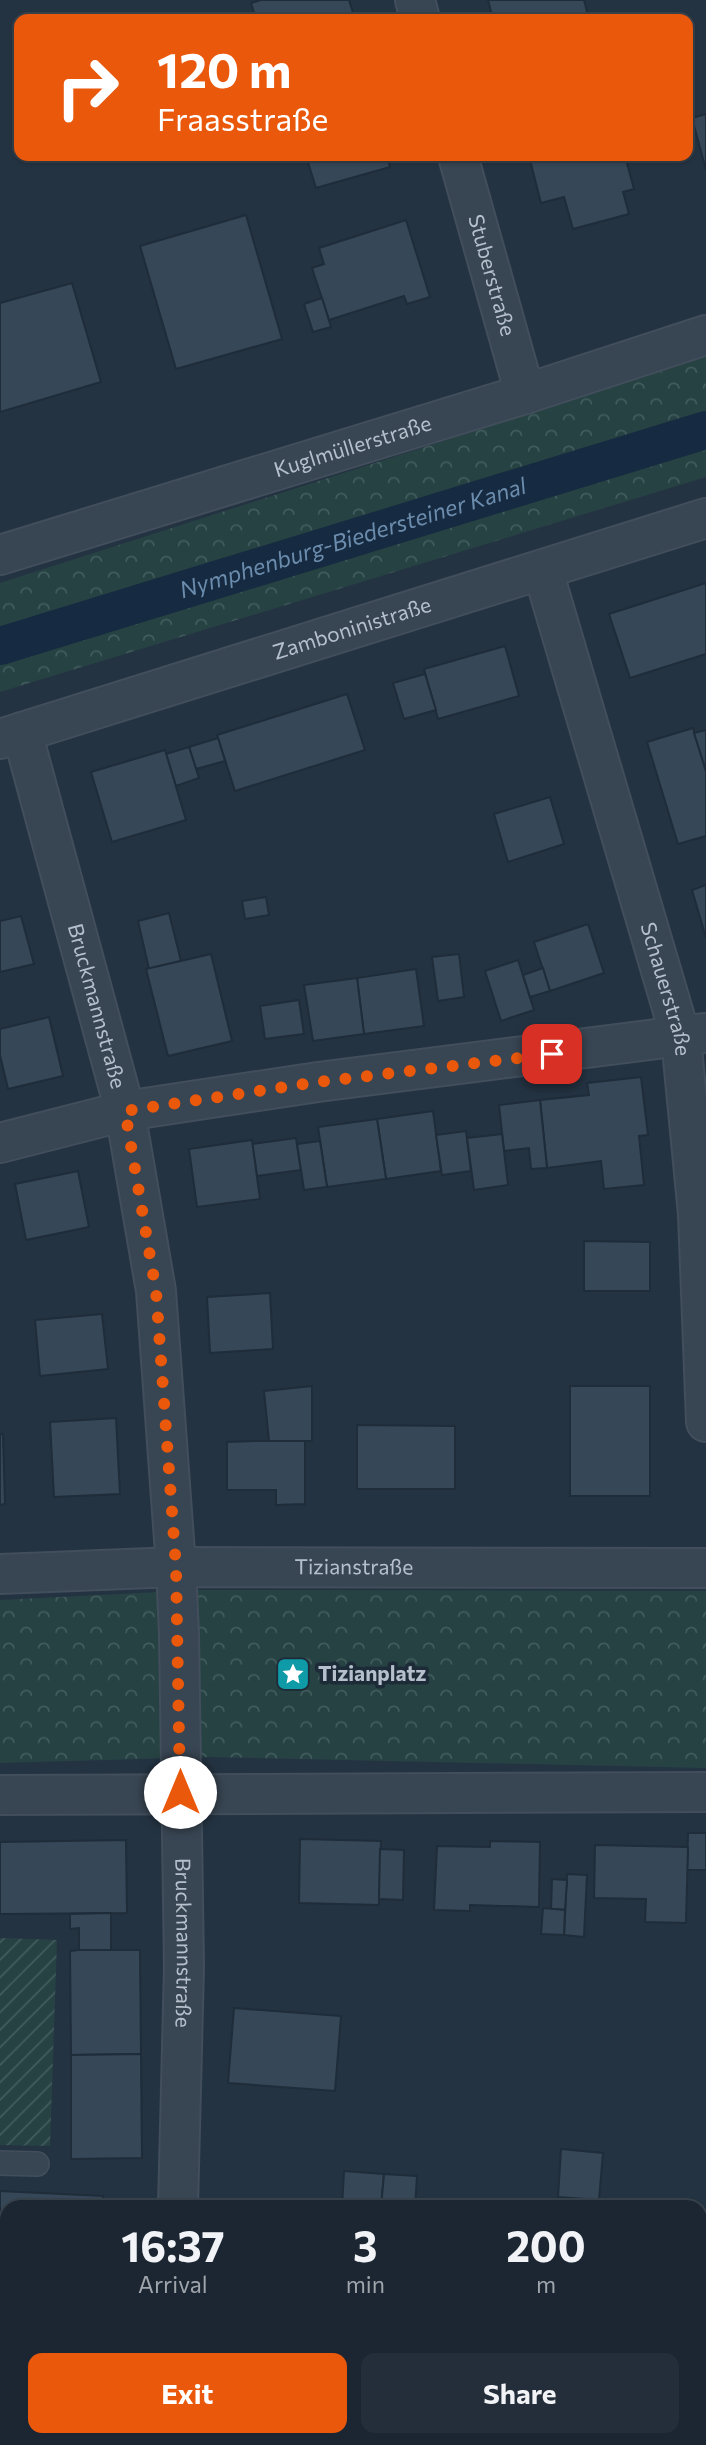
<!DOCTYPE html>
<meta charset="utf-8">
<style>
:root{--surface:#1b2632;--page:#242e3a;--text:#f1f3f6;--muted:#a0a5ac;--line:#39434d;--accent:#ea580c}
body{margin:0;font-family:Commissioner,sans-serif;background:var(--page);color:var(--text);height:100vh;display:flex;flex-direction:column;font-size:26px;white-space:nowrap}
*{box-sizing:border-box;margin:0}
p{font-size:23px;color:var(--muted)}
.icon{flex:none;width:38px;height:38px;fill:none;stroke:currentColor;stroke-width:2;stroke-linecap:round;stroke-linejoin:round}
.map{position:relative;flex:1;overflow:hidden}
.side{position:absolute;left:0px;top:2200px;width:707px;height:247px;display:flex;flex-direction:column;background:var(--surface);border-radius:21px 21px 0 0;box-shadow:0 2px 5px #0004,0 0 0 2px var(--line)}
.side>*{flex:none}
.banner{position:absolute;left:14px;top:14px;width:679px;height:147px;border-radius:14px;box-shadow:0 2px 5px #0004,0 0 0 2px var(--line);background:#ea580c;color:#fff;overflow:hidden}
.pin{position:absolute;display:grid;place-items:center;width:60px;height:60px;color:#fff;margin:-30px;border-radius:14px;box-shadow:0 4px 10px #0006}
.me{position:absolute;width:77px;margin:-38px;rotate:0deg;stroke-linejoin:round;filter:drop-shadow(0 0 5px #0008)}
.turn{display:flex;align-items:center;gap:24px;height:147px;padding:0 28px;font-size:32px}
.turn .icon{width:91px;height:91px;stroke-width:2.5}
.turn b{display:block;font-size:49px;line-height:60px}
.eta{display:flex;justify-content:space-evenly;align-items:center;height:119px;text-align:center}
.eta b{font-size:42px;font-weight:700;line-height:49px}
.primary-button{display:flex;gap:14px;margin-top:auto;padding:14px 28px}
.primary-button a{flex:1;height:80px;border-radius:14px;background:var(--accent);color:#fff;font-size:28px;font-weight:700;line-height:80px;text-align:center}
.primary-button a+a{background:var(--page);color:var(--text)}
.map>svg:first-child{display:block}
.park{fill:url(#park-crowns)}
.garden{fill:url(#garden-furrows)}
.lines{fill:none;stroke-linecap:round;stroke-linejoin:round}
.canal{stroke:#162b41;stroke-width:38}
.building{fill:#364758;stroke:#1f2c39;stroke-width:2}
.lane-casing{stroke:#424e5b;stroke-width:26}
.street-casing{stroke:#424e5b;stroke-width:42}
.lane{stroke:#384552;stroke-width:23}
.street{stroke:#384552;stroke-width:38}
.route{stroke:#ea580c;stroke-width:12;stroke-dasharray:0 21.6}
.labels{text-anchor:middle;stroke-width:7;stroke-linejoin:round;paint-order:stroke}
.street-label{font-size:21px;fill:#b5c0cc;stroke:#1d2a37}
.poi-label{font-size:21px;font-weight:bold;fill:#b5c0cc;stroke:#1d2a37;text-anchor:start}
.water-label{font-size:23px;font-style:italic;fill:#6c8cad;stroke:#1d2a37}
</style>
<div class="map">
<svg width="706" height="2445" viewBox="0 0 706 2445">
<defs>
<pattern id="park-crowns" width="20" height="18" patternUnits="userSpaceOnUse" patternTransform="scale(1.75)"><rect width="20" height="18" fill="#264243"/><path d="M2 6a3 3 0 1 1 6 0M12 15a3 3 0 1 1 6 0" fill="none" stroke="#435c5d"/></pattern>
<pattern id="garden-furrows" width="10" height="10" patternUnits="userSpaceOnUse" patternTransform="scale(1.75)"><rect width="10" height="10" fill="#264243"/><path d="M-1 1l2-2M0 10L10 0M9 11l2-2" fill="none" stroke="#435c5d"/></pattern>
</defs>
<rect width="100%" height="100%" fill="#243342"/>
<g class="park">
<polygon points="706,357 706,477 0,692 0,583"/>
<polygon points="200,1590 706,1591 706,1768 210,1757 0,1763 0,1600"/>
</g>
<polygon class="garden" points="0,1938 57,1940 50,2146 0,2145"/>
<g class="lines">
<path class="canal" id="s1" d="M0 646 706 430"/>
</g>
<g class="building">
<polygon points="261,0 349,0 355,19 256,19 251,3"/>
<polygon points="488,0 584,0 589,19 493,19"/>
<polygon points="706,114 706,170 692,118"/>
<polygon points="306,156 387,156 390,167 316,188"/>
<polygon points="529,156 625,156 634,189 623,192 629,214 573,229 564,197 541,203"/>
<polygon points="246,215 282,339 176,369 140,246"/>
<polygon points="406,220 430,297 407,304 404,296 329,320 312,268 324,264 319,248"/>
<polygon points="72,283 101,382 0,412 0,303"/>
<polygon points="322,298 331,327 313,332 304,304"/>
<polygon points="706,583 706,654 630,678 609,614"/>
<polygon points="505,646 519,696 438,719 424,669"/>
<polygon points="425,674 436,710 404,719 393,683"/>
<polygon points="347,694 365,750 235,791 217,735"/>
<polygon points="693,728 706,771 706,836 678,844 647,742"/>
<polygon points="706,730 706,771 694,733"/>
<polygon points="218,738 225,761 196,769 189,747"/>
<polygon points="189,747 199,778 176,786 166,754"/>
<polygon points="165,750 186,820 112,842 91,772"/>
<polygon points="550,797 564,844 508,862 494,814"/>
<polygon points="706,885 706,938 692,890"/>
<polygon points="266,897 269,915 245,919 242,901"/>
<polygon points="169,913 181,961 149,969 138,921"/>
<polygon points="21,916 34,964 0,972 0,921"/>
<polygon points="588,924 604,973 550,991 534,942"/>
<polygon points="211,954 232,1041 168,1056 146,969"/>
<polygon points="459,954 464,997 438,1001 432,957"/>
<polygon points="518,960 534,1010 501,1021 485,971"/>
<polygon points="543,968 550,991 530,997 523,975"/>
<polygon points="416,969 424,1026 364,1034 357,978"/>
<polygon points="357,978 364,1034 313,1041 304,985"/>
<polygon points="299,1000 304,1034 265,1039 260,1006"/>
<polygon points="49,1017 63,1076 8,1089 0,1055 0,1029"/>
<polygon points="641,1077 648,1135 639,1136 644,1185 604,1189 601,1161 547,1168 540,1100 589,1095 587,1083"/>
<polygon points="540,1100 547,1168 531,1169 529,1148 504,1151 499,1105"/>
<polygon points="433,1111 441,1171 386,1179 377,1119"/>
<polygon points="377,1119 386,1179 327,1187 318,1127"/>
<polygon points="466,1131 471,1171 442,1175 436,1135"/>
<polygon points="502,1134 508,1185 474,1190 467,1138"/>
<polygon points="296,1138 301,1170 257,1176 252,1144"/>
<polygon points="252,1140 260,1199 197,1207 189,1149"/>
<polygon points="320,1141 327,1187 304,1190 297,1144"/>
<polygon points="78,1171 89,1227 26,1240 15,1184"/>
<polygon points="584,1241 650,1242 650,1291 584,1291"/>
<polygon points="270,1293 273,1349 210,1353 207,1297"/>
<polygon points="102,1314 108,1369 40,1376 35,1320"/>
<polygon points="312,1386 312,1441 269,1441 264,1391"/>
<rect x="570" y="1386" width="80" height="110"/>
<polygon points="116,1418 120,1494 54,1497 50,1422"/>
<polygon points="357,1425 455,1426 455,1489 357,1489"/>
<polygon points="0,1434 3,1434 5,1504 0,1505"/>
<polygon points="255,1441 305,1441 305,1504 276,1505 276,1490 227,1490 227,1442"/>
<polygon points="688,1833 706,1833 706,1870 687,1870"/>
<polygon points="300,1839 381,1841 379,1905 299,1903"/>
<polygon points="126,1840 127,1913 0,1914 0,1842"/>
<polygon points="490,1841 540,1842 539,1907 470,1905 470,1911 434,1910 437,1846 490,1847"/>
<polygon points="595,1845 688,1847 686,1923 645,1922 646,1899 594,1898"/>
<polygon points="380,1849 404,1850 403,1900 379,1899"/>
<polygon points="567,1874 587,1875 584,1937 564,1935"/>
<polygon points="552,1879 567,1880 565,1910 551,1909"/>
<polygon points="543,1908 565,1910 564,1935 541,1934"/>
<polygon points="111,1913 111,1950 79,1950 79,1928 70,1929 70,1914"/>
<polygon points="79,1950 140,1950 141,2054 71,2055 70,1951"/>
<polygon points="234,2008 341,2016 335,2091 228,2083"/>
<polygon points="141,2054 142,2158 71,2159 71,2055"/>
<polygon points="561,2149 603,2153 599,2200 558,2197"/>
<polygon points="344,2171 384,2174 381,2207 342,2207"/>
<polygon points="384,2174 417,2176 415,2207 381,2207"/>
<polygon points="0,2191 103,2196 103,2207 7,2207 7,2262 0,2262"/>
<polygon points="233,2202 269,2205 299,2207 233,2207"/>
</g>
<g class="lines">
<g class="lane-casing">
<polyline id="lane" points="0,2163 37,2164"/>
</g>
<g class="street-casing">
<g id="street">
<polyline points="415,0 420,19"/>
<path id="s2" d="M458 156 525 394"/>
<path id="s3" d="M0 555 525 394 706 335"/>
<path id="s4" d="M543 571 681 1038 698 1214 706 1422"/>
<path id="s5" d="M22 732 125 1111 156 1291 176 1567 179 1634 184 1967 178 2207"/>
<path id="s6" d="M0 739 706 518"/>
<polyline points="0,1143 125,1111 318,1082 704,1033"/>
<path id="s7" d="M0 1574 176 1567 706 1568"/>
<polyline points="0,1795 706,1792"/>
<polyline points="0,2377 7,2377"/>
<polyline points="700,2412 706,2412"/>
</g>
</g>
<use href="#lane" class="lane"/>
<use href="#street" class="street"/>
</g>
<g class="lines">
<polyline class="route" points="180,1792 176,1567 156,1291 125,1111 318,1082 552,1054"/>
</g>
<defs>
<g id="sight-square" transform="scale(1.75)"><rect x="-9" y="-9" width="18" height="18" rx="4" fill="#0f9aa8" stroke="#1d2a37"/><path d="M0-6L1.8-2.2L6-1.7L2.9 1.2L3.7 5.4L0 3.3L-3.7 5.4L-2.9 1.2L-6-1.7L-1.8-2.2Z" fill="#fff"/></g>
</defs>
<g fill-rule="evenodd">
<use href="#sight-square" x="293" y="1674"/>
</g>
<g class="labels">
<g class="street-label">
<text dy="7" stroke="none"><textPath href="#s2" startOffset="124">Stuberstraße</textPath></text>
<text dy="7" stroke="none"><textPath href="#s3" startOffset="369">Kuglmüllerstraße</textPath></text>
<text dy="7" stroke="none"><textPath href="#s6" startOffset="369">Zamboninistraße</textPath></text>
<text dy="7" stroke="none"><textPath href="#s4" startOffset="436">Schauerstraße</textPath></text>
<text dy="7" stroke="none"><textPath href="#s5" startOffset="284">Bruckmannstraße</textPath></text>
<text dy="7" stroke="none"><textPath href="#s7" startOffset="354">Tizianstraße</textPath></text>
<text dy="7" stroke="none"><textPath href="#s5" startOffset="1228">Bruckmannstraße</textPath></text>
</g>
<g class="poi-label">
<text x="318" y="1681">Tizianplatz</text>
</g>
<g class="water-label">
<text dy="8" stroke="none"><textPath href="#s1" startOffset="369">Nymphenburg-Biedersteiner Kanal</textPath></text>
</g>
</g>
</svg>
<div class="pin" style="left:552px;top:1054px;background:#d93025"><svg class="icon" aria-label="arrive" viewBox="0 0 24 24"><path d="M6 21V4h12l-3 4 3 4H6"/></svg></div>
<svg class="me" style="left:180px;top:1792px" viewBox="-20 -20 40 40"><circle r="19" fill="#fff"/><path d="M0-13L10 11 0 6-10 11z" fill="#ea580c"/></svg>
<div class="banner">
<div class="turn"><svg class="icon" aria-label="right" viewBox="0 0 24 24"><path d="M7 20v-9h11M14 6l5 5-5 5"/></svg><div><b>120 m</b>Fraasstraße</div></div>
</div>
<section class="side">
<div class="eta">
<div><b>16:37</b><p>Arrival</p></div>
<div><b>3</b><p>min</p></div>
<div><b>200</b><p>m</p></div>
</div>
<div class="primary-button"><a>Exit</a><a>Share</a></div>
</section>
</div>
